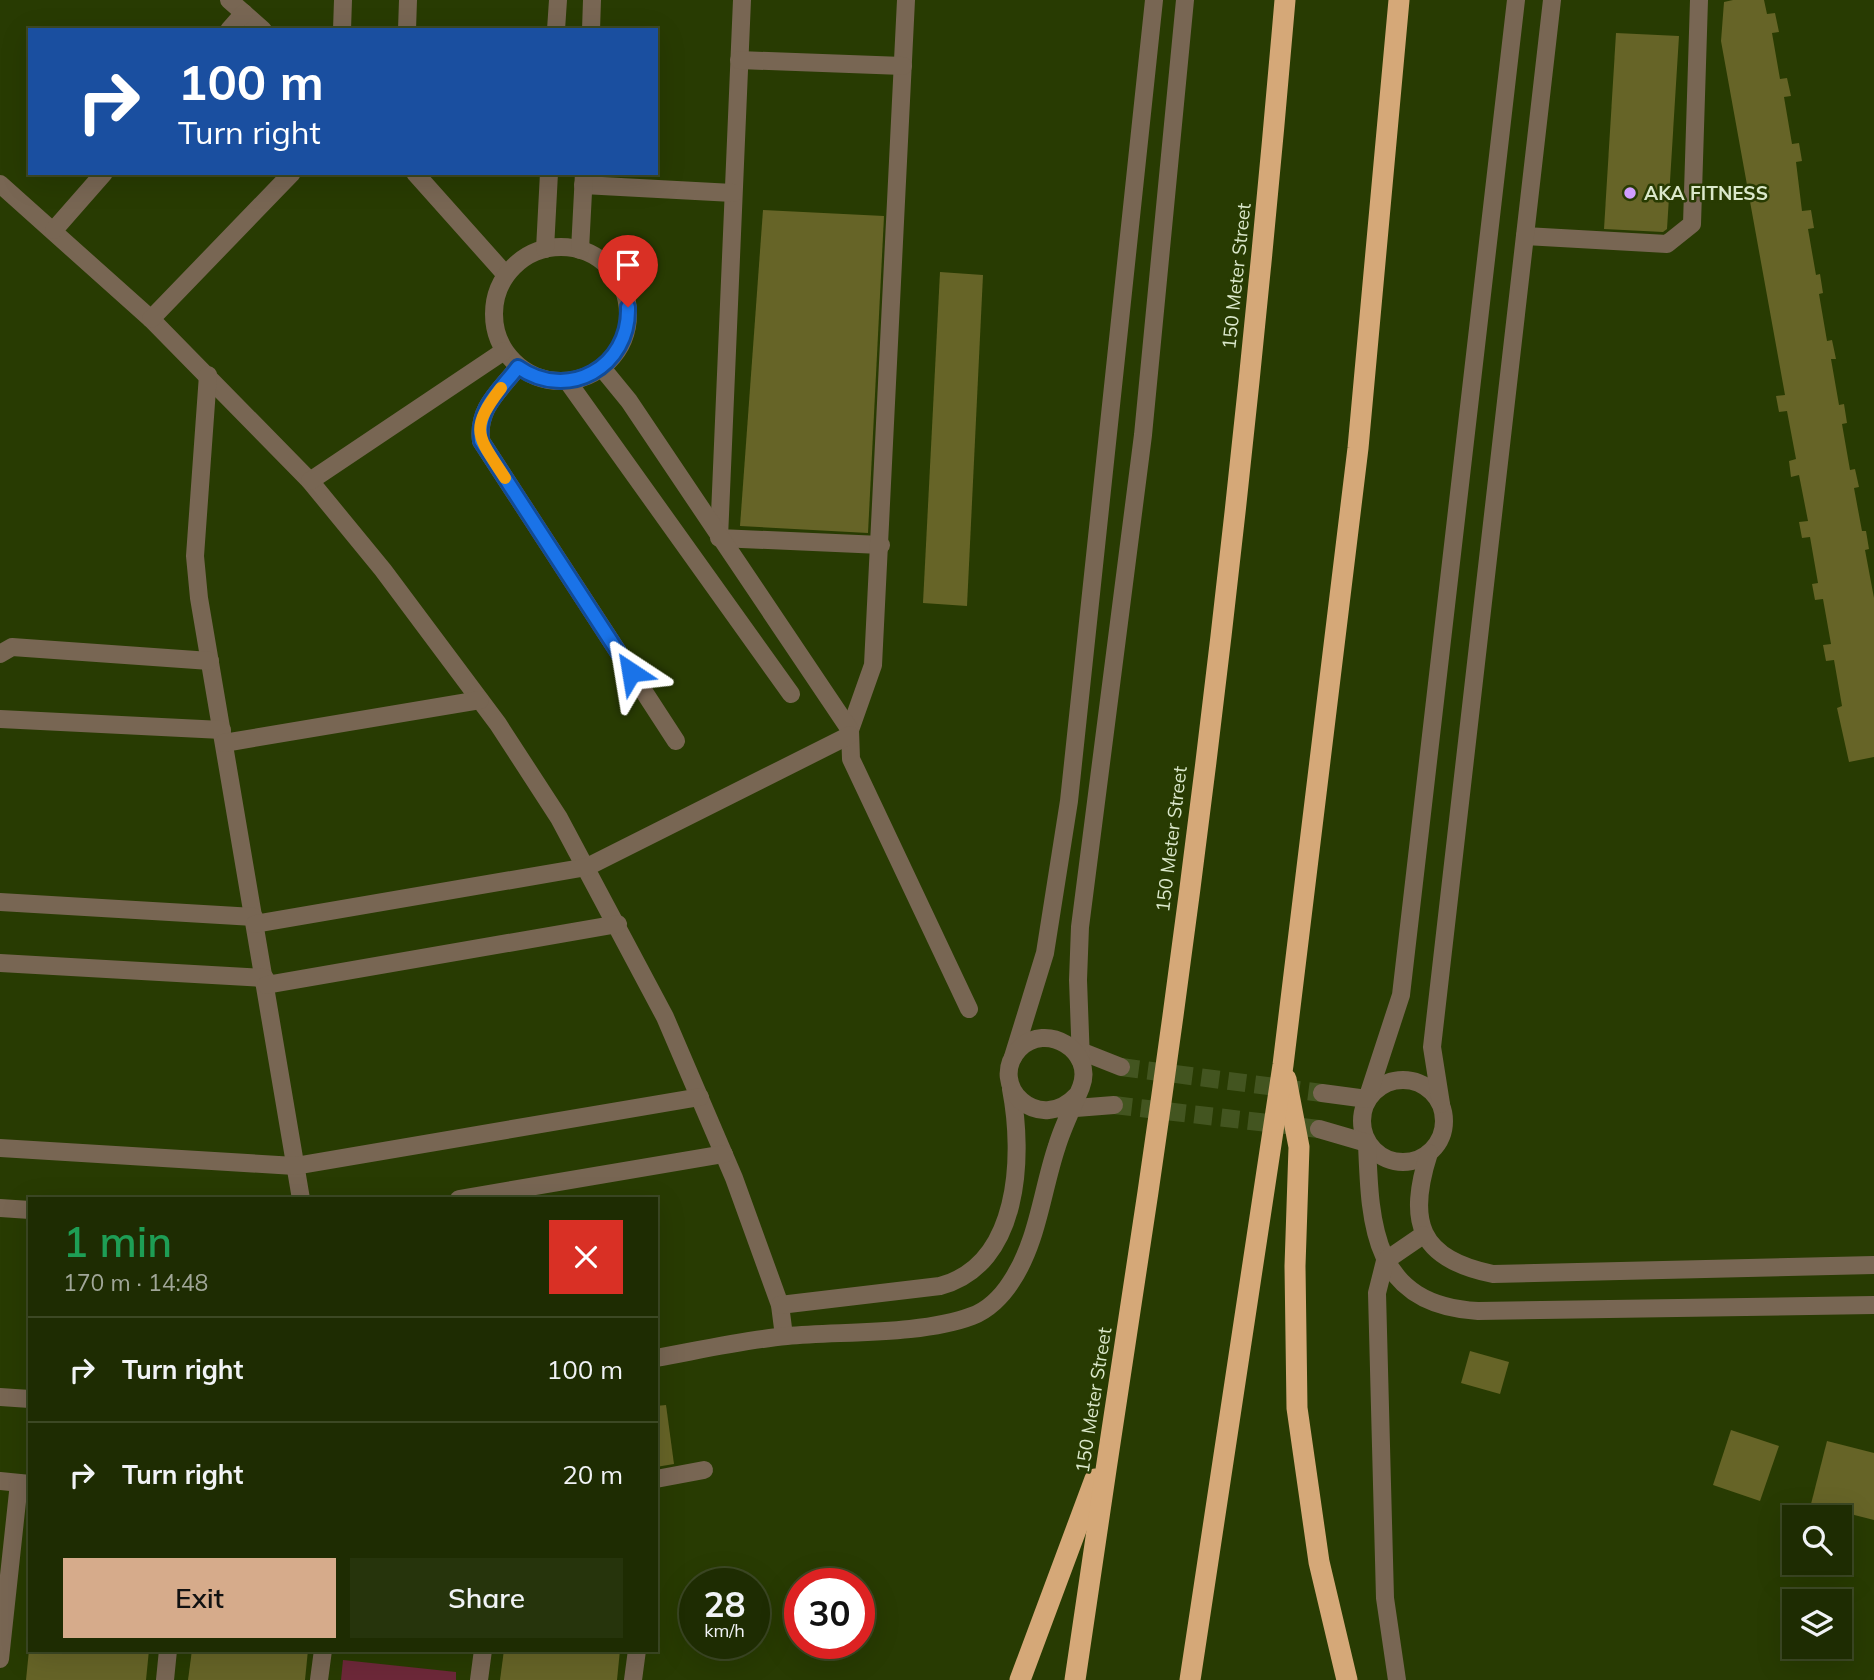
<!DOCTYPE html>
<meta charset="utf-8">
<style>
:root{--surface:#1e2c02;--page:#26340c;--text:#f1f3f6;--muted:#a1a799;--line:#3c4824;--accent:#d6ab8b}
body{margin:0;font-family:Mulish,sans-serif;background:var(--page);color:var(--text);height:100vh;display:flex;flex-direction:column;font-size:26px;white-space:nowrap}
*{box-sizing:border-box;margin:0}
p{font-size:23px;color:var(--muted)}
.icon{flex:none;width:38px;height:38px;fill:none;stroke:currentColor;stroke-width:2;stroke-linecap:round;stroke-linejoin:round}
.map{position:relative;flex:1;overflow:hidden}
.sheet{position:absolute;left:28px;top:1197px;width:630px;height:455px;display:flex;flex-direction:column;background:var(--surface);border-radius:0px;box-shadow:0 7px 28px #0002,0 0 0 2px var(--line)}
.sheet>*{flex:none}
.top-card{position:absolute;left:28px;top:28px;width:630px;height:147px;border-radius:0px;box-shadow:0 7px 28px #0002,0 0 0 2px var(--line);background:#1a4fa0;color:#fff;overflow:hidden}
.controls{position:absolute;left:1782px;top:1505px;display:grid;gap:14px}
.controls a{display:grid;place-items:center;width:70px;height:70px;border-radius:0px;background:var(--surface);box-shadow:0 7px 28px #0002,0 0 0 2px var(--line);font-size:35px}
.speed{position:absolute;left:679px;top:1568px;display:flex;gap:14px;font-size:35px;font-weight:700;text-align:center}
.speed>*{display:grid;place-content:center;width:91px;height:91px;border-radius:50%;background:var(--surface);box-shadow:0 7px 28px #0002,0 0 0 2px var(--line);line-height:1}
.speed small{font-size:18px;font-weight:400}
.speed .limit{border:10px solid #d22;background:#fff;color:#111}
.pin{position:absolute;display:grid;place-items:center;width:60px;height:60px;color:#fff;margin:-72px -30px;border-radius:50% 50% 50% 0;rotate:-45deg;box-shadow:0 0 7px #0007}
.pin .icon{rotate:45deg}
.me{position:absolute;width:77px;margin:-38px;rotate:327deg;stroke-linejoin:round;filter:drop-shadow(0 0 5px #0008)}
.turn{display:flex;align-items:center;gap:24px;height:147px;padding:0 35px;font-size:32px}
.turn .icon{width:91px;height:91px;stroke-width:2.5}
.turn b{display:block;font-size:49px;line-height:60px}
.round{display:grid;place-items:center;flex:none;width:74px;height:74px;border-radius:0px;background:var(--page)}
.overview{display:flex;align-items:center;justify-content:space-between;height:119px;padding:0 35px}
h1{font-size:42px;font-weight:600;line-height:52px;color:#1e9e55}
.cta{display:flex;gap:14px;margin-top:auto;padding:14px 35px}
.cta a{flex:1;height:80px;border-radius:0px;background:var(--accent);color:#111;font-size:28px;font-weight:600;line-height:80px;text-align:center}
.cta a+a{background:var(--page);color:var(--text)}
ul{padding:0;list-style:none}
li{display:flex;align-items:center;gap:21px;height:105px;padding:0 35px;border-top:2px solid var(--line)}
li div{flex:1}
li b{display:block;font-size:26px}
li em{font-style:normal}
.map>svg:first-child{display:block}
.green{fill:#6d2839}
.building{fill:#666427}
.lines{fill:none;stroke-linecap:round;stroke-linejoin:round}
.minor-tunnel{stroke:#435520;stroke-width:18;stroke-dasharray:18 9;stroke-linecap:butt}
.minor{stroke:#786653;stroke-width:18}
.highway{stroke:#d5a878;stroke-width:21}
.route-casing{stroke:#114b97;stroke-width:18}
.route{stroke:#1a73e8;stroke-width:12}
.slow{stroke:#f59e0b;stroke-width:12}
.poi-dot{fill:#d19dfe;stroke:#283b02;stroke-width:2.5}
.labels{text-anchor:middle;stroke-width:5;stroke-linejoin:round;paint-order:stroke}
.poi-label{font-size:19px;font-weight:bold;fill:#dbe8cb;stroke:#283b02;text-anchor:start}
.street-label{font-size:19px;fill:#dbe8cb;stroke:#283b02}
</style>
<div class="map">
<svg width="1874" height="1680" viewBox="0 0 1874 1680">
<rect width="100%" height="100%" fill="#283b02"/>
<polygon class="green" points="343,1660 456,1672 456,1680 341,1680"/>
<g class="building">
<polygon points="1733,0 1764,0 1767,14 1775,13 1779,32 1772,33 1780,79 1787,78 1791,96 1784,97 1792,144 1799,143 1802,161 1796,162 1802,211 1811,210 1814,228 1808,229 1816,275 1820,274 1823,293 1819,294 1827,341 1832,340 1836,359 1831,359 1839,405 1844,404 1847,423 1842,424 1850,470 1855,469 1859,487 1854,488 1862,531 1866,531 1869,549 1865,550 1874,598 1874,757 1849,762 1837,708 1842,706 1834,660 1826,661 1823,645 1831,644 1823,599 1815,600 1812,584 1818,583 1810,537 1802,538 1799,522 1808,521 1799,475 1791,477 1789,461 1796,459 1787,411 1779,412 1776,396 1785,395 1721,41 1724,2"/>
<polygon points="1616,33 1679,36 1667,229 1663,232 1604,229"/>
<polygon points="763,210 884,216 868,533 740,526"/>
<polygon points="940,272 983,275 967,606 923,603"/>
<polygon points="1470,1351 1509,1362 1500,1394 1461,1383"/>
<polygon points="666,1405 674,1464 656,1467 656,1406"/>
<polygon points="1731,1430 1779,1446 1760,1501 1713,1485"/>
<polygon points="1827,1441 1874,1453 1874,1520 1811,1504"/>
<polygon points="29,1650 149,1650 146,1680 26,1680"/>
<polygon points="192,1650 308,1650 305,1680 188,1680"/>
<polygon points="504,1650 620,1650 617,1680 500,1680"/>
</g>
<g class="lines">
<g class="minor-tunnel">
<polyline points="1121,1067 1322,1093"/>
<polyline points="1114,1105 1319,1129"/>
</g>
<g class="minor">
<polyline points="229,0 263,30"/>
<polyline points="742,0 719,538 881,545"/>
<polyline points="906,0 873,665 850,730 851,759 969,1009"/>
<polyline points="229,30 244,13"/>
<polyline points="342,30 343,0"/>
<polyline points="407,30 408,0"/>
<polyline points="556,30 558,0"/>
<polyline points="591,30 592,0"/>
<polyline points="739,60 903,66"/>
<polyline points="415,173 506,275"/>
<polyline points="0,184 151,319 310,481 383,570 498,724 559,818 665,1017 734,1178 780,1305 784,1336"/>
<polyline points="583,185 733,193"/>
<polyline points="54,230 104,173"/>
<polyline points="1525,236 1667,244 1692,224 1699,0"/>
<circle cx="561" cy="314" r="67"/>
<polyline points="545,249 549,173"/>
<polyline points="580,250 584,173"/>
<polyline points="151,319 292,173"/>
<path d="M518 367C499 392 477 408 481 441L676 741"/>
<polyline points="602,368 629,401 850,730"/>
<polyline points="208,375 195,556 199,598 301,1199"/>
<polyline points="568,382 791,694"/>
<polyline points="310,481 504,351"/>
<polyline points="0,654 12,647 210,661"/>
<polyline points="0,719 222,730"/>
<polyline points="224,743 480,700"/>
<polyline points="0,902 254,917"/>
<polyline points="255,924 587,867 850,735"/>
<polyline points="0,963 265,978"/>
<polyline points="266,985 618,924"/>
<polyline points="1073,1048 1121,1067"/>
<polyline points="1013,1057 1045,953 1069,801 1154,0"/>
<polyline points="1081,1061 1078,980 1080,927 1143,435 1185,0"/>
<circle cx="1403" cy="1121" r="41"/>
<polyline points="1322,1093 1367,1099 1401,995 1516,0"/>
<polyline points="1441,1104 1432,1047 1552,0"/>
<polyline points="1063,1109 1114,1105"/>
<path d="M1319 1129 1367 1143C1370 1227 1373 1305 1478 1311L1874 1305"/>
<polyline points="0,1148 295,1166 700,1097"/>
<path d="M1429 1153C1407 1221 1418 1259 1493 1274L1874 1265"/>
<polyline points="459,1199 724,1154"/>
<polyline points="0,1208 30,1210"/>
<path d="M780 1305 940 1286C1020 1265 1024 1156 1011 1089"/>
<path d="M656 1358C700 1350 744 1340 787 1336 842 1331 922 1335 972 1316 988 1310 1002 1296 1011 1282 1038 1242 1042 1190 1057 1146 1063 1126 1073 1107 1081 1087 1095 1051 1046 1021 1019 1049 986 1085 1039 1136 1077 1095"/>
<polyline points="0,1397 30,1399"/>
<polyline points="656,1479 704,1470"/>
<polyline points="0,1481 30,1484"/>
<polyline points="0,1659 19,1483"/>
<polyline points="165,1680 168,1650"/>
<polyline points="319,1680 323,1650"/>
<polyline points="479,1680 483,1650"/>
<polyline points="633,1680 637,1650"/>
<polyline points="1397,1680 1385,1598 1377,1293 1385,1261 1423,1235"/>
</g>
<g class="highway">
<polyline points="1286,1079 1299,1147 1295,1266 1297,1408 1319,1562 1347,1680"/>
<polyline points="1020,1680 1095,1479"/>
<path d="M1075 1680C1098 1517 1124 1355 1148 1192 1206 797 1251 398 1285 0"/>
<polyline points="1190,1680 1283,1065 1358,448 1399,0"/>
</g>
</g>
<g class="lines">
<g class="route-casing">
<path id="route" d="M628 307C630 367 568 402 518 367 499 392 477 408 481 441L631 672"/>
</g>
<use href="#route" class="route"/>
<path class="slow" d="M501 388C468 431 478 436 505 478"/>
</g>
<circle class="poi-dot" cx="1630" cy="193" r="7"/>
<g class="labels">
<g class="poi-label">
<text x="1644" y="200">AKA FITNESS</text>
</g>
<g class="street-label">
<text transform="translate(1236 276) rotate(-84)" y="7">150 Meter Street</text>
<text transform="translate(1171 839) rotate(-83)" y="7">150 Meter Street</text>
<text transform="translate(1093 1400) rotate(-81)" y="7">150 Meter Street</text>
</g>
</g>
</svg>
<div class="controls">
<a><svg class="icon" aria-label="search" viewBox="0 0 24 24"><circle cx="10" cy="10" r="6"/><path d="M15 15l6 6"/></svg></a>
<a><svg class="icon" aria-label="layers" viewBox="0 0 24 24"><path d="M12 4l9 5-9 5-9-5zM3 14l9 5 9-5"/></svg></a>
</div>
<div class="speed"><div>28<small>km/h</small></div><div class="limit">30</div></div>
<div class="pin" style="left:628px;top:307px;background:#d93025"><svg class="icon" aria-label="arrive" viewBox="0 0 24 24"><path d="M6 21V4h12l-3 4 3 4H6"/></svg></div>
<svg class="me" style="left:631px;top:672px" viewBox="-20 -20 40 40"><path d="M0-17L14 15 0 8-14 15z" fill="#1a73e8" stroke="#fff" stroke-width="4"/></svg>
<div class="top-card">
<div class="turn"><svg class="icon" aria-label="right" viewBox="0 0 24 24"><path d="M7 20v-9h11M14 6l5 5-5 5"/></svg><div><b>100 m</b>Turn right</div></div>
</div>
<section class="sheet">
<div class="overview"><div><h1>1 min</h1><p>170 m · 14:48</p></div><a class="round" style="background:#d93025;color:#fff"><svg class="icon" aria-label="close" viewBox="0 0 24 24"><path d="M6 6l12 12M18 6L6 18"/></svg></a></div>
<ul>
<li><svg class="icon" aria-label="right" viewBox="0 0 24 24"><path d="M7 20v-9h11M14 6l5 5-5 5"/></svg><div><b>Turn right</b></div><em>100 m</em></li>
<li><svg class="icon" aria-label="right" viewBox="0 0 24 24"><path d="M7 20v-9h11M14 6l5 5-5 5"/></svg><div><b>Turn right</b></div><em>20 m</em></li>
</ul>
<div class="cta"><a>Exit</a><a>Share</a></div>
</section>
</div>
